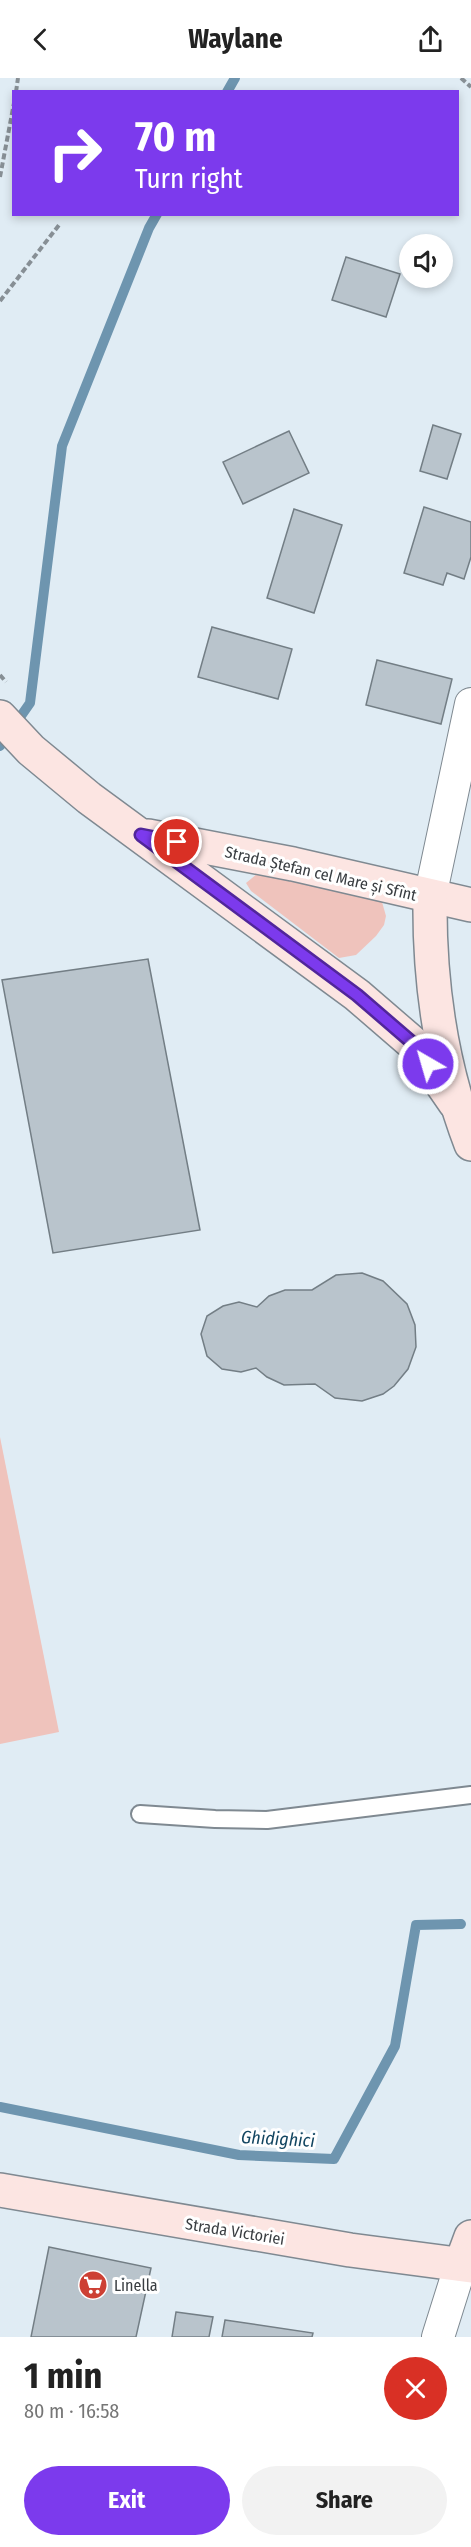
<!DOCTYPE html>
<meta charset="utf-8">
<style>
:root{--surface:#fff;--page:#f2f2f2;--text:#222;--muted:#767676;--accent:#7c3aed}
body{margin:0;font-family:"Fira Sans Condensed",sans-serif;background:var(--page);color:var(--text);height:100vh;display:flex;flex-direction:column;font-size:22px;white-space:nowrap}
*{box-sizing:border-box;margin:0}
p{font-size:20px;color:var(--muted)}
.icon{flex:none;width:33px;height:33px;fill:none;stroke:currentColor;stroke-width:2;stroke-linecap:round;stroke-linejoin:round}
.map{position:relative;height:2259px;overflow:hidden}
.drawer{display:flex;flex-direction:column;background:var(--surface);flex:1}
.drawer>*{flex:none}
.banner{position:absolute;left:12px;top:12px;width:447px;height:126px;border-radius:0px;box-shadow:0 3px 9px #0003;background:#7c3aed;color:#fff;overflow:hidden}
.buttons{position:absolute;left:399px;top:156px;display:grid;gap:12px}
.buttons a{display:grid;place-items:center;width:54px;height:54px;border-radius:50%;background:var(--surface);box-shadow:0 3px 9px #0003;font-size:30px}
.pin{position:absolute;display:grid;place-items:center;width:51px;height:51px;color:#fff;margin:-26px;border:3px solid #fff;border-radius:50%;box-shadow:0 2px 6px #0007}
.me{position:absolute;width:66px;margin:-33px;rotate:322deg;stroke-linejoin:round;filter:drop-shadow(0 0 4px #0008)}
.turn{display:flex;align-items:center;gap:21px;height:126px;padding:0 24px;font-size:27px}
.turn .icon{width:78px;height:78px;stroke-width:2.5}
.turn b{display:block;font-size:42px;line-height:51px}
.round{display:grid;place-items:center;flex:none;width:63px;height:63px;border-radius:32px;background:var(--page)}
.overview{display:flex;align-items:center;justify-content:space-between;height:102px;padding:0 24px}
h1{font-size:36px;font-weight:700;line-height:45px}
.button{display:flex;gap:12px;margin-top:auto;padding:12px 24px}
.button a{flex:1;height:69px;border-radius:36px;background:var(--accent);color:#fff;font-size:24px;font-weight:700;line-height:69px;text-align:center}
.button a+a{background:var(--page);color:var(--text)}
header{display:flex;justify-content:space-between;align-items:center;height:78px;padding:0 24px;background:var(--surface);font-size:27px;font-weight:700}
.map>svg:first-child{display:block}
.green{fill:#efc3bc}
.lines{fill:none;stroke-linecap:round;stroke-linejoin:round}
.stream{stroke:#6e95af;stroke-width:10}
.building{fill:#b9c4cc;stroke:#737e85;stroke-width:1.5}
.lane-casing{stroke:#7f8991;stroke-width:20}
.street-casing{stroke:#7f8991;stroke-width:34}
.secondary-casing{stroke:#7f8991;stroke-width:36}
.path{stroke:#878f95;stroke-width:4;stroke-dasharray:6 3;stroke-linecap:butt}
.lane{stroke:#fff;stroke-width:16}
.street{stroke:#fff;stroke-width:32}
.secondary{stroke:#fce5e2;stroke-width:33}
.route-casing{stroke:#51269a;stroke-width:15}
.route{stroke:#7c3aed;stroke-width:10}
.labels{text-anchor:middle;stroke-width:6;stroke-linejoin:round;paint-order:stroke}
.street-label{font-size:16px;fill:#393d41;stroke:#fff}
.poi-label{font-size:16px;fill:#393d41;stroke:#fff;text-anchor:start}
.water-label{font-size:18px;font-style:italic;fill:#134661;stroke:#fff}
</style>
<header><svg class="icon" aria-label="back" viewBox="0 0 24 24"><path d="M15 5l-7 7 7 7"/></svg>Waylane<svg class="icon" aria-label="share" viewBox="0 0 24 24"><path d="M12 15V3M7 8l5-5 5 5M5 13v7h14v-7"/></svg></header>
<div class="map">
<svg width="471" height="2259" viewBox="0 0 471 2259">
<rect width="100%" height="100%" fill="#e0ecf4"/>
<g class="green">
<polygon points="258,795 367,818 382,824 386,838 384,847 376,858 356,877 339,880 251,813 246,805"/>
<polygon points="0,1359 59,1654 0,1666"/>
</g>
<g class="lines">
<g class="stream">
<polyline points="227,14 235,0"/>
<polyline points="0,668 30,625 62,368 149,150 157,136"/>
<polyline points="0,2029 239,2077 334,2081 395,1968 416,1847 461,1846"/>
</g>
</g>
<g class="building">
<polygon points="346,179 400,196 386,239 332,222"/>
<polygon points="433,347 461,356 447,401 420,393"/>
<polygon points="289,353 309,395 243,426 223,384"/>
<polygon points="424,429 471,444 471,479 464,501 447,495 443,507 404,495"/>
<polygon points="294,431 342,447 314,535 267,520"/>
<polygon points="212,549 292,571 278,621 198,599"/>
<polygon points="377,582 452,601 441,646 366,627"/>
<polygon points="148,881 200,1152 53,1175 2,902"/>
<polygon points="362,1195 383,1203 407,1226 415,1247 416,1269 408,1291 394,1308 383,1316 362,1323 335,1320 315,1306 284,1307 267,1299 256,1290 241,1294 222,1291 207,1278 201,1256 207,1238 223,1228 239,1224 257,1229 269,1218 285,1212 312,1212 336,1197"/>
<polygon points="49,2169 151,2190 136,2259 31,2259"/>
<polygon points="176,2234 213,2239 209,2259 172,2259"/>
<polygon points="225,2242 313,2255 312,2259 222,2259"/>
</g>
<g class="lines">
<g class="lane-casing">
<polyline id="lane" points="140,1736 215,1741 267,1742 471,1717"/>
</g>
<g class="street-casing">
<g id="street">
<polyline points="430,819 471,626"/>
<polyline points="438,2259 461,2186"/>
</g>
</g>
<g class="secondary-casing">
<g id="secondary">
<polyline points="0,639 31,672 89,720 357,917 415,967 455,1025"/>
<polyline points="148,758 293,786 471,827"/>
<path d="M430 819C429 903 441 988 471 1066"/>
<polyline points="0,2112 350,2172 471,2188"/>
<polyline points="461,2186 471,2159"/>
</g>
</g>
<g class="path">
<polyline points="461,0 471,9"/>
<polyline points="16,14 18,0"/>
<polyline points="0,99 14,25"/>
<polyline points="0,223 59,147"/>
<polyline points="0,597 6,604"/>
</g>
<use href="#lane" class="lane"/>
<use href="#street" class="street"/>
<use href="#secondary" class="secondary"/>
</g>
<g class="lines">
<g class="route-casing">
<polyline id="route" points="177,764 141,757 357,917 415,967 428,986"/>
</g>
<use href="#route" class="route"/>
</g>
<defs>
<g id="supermarket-disc" transform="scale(1.5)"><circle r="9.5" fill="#cd4034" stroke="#fff"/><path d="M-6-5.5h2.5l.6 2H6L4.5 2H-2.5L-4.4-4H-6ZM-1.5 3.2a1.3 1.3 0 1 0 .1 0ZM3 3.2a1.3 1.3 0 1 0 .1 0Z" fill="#fff"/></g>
</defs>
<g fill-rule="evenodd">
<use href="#supermarket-disc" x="93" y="2207"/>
</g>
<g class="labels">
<g class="street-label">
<text transform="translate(321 795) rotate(13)" y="6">Strada Ștefan cel Mare și Sfînt</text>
<text transform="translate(235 2153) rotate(9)" y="6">Strada Victoriei</text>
</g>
<g class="poi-label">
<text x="114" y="2213">Linella</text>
</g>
<g class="water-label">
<text transform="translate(278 2061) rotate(3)" y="6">Ghidighici</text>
</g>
</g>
</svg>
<div class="buttons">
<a><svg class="icon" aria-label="sound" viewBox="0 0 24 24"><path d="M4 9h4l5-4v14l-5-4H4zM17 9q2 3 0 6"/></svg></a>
</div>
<div class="pin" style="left:177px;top:764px;background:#d93025"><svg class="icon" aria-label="arrive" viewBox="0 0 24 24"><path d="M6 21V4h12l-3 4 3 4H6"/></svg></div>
<svg class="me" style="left:428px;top:986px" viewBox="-20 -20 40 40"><circle r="17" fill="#7c3aed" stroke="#fff" stroke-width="3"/><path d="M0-11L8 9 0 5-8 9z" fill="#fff"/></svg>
<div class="banner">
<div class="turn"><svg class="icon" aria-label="right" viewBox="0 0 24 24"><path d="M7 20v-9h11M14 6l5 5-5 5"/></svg><div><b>70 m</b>Turn right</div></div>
</div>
</div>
<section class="drawer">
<div class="overview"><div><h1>1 min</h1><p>80 m · 16:58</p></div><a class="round" style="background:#d93025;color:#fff"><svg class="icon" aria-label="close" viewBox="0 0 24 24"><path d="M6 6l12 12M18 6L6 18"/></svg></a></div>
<div class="button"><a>Exit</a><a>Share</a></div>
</section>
